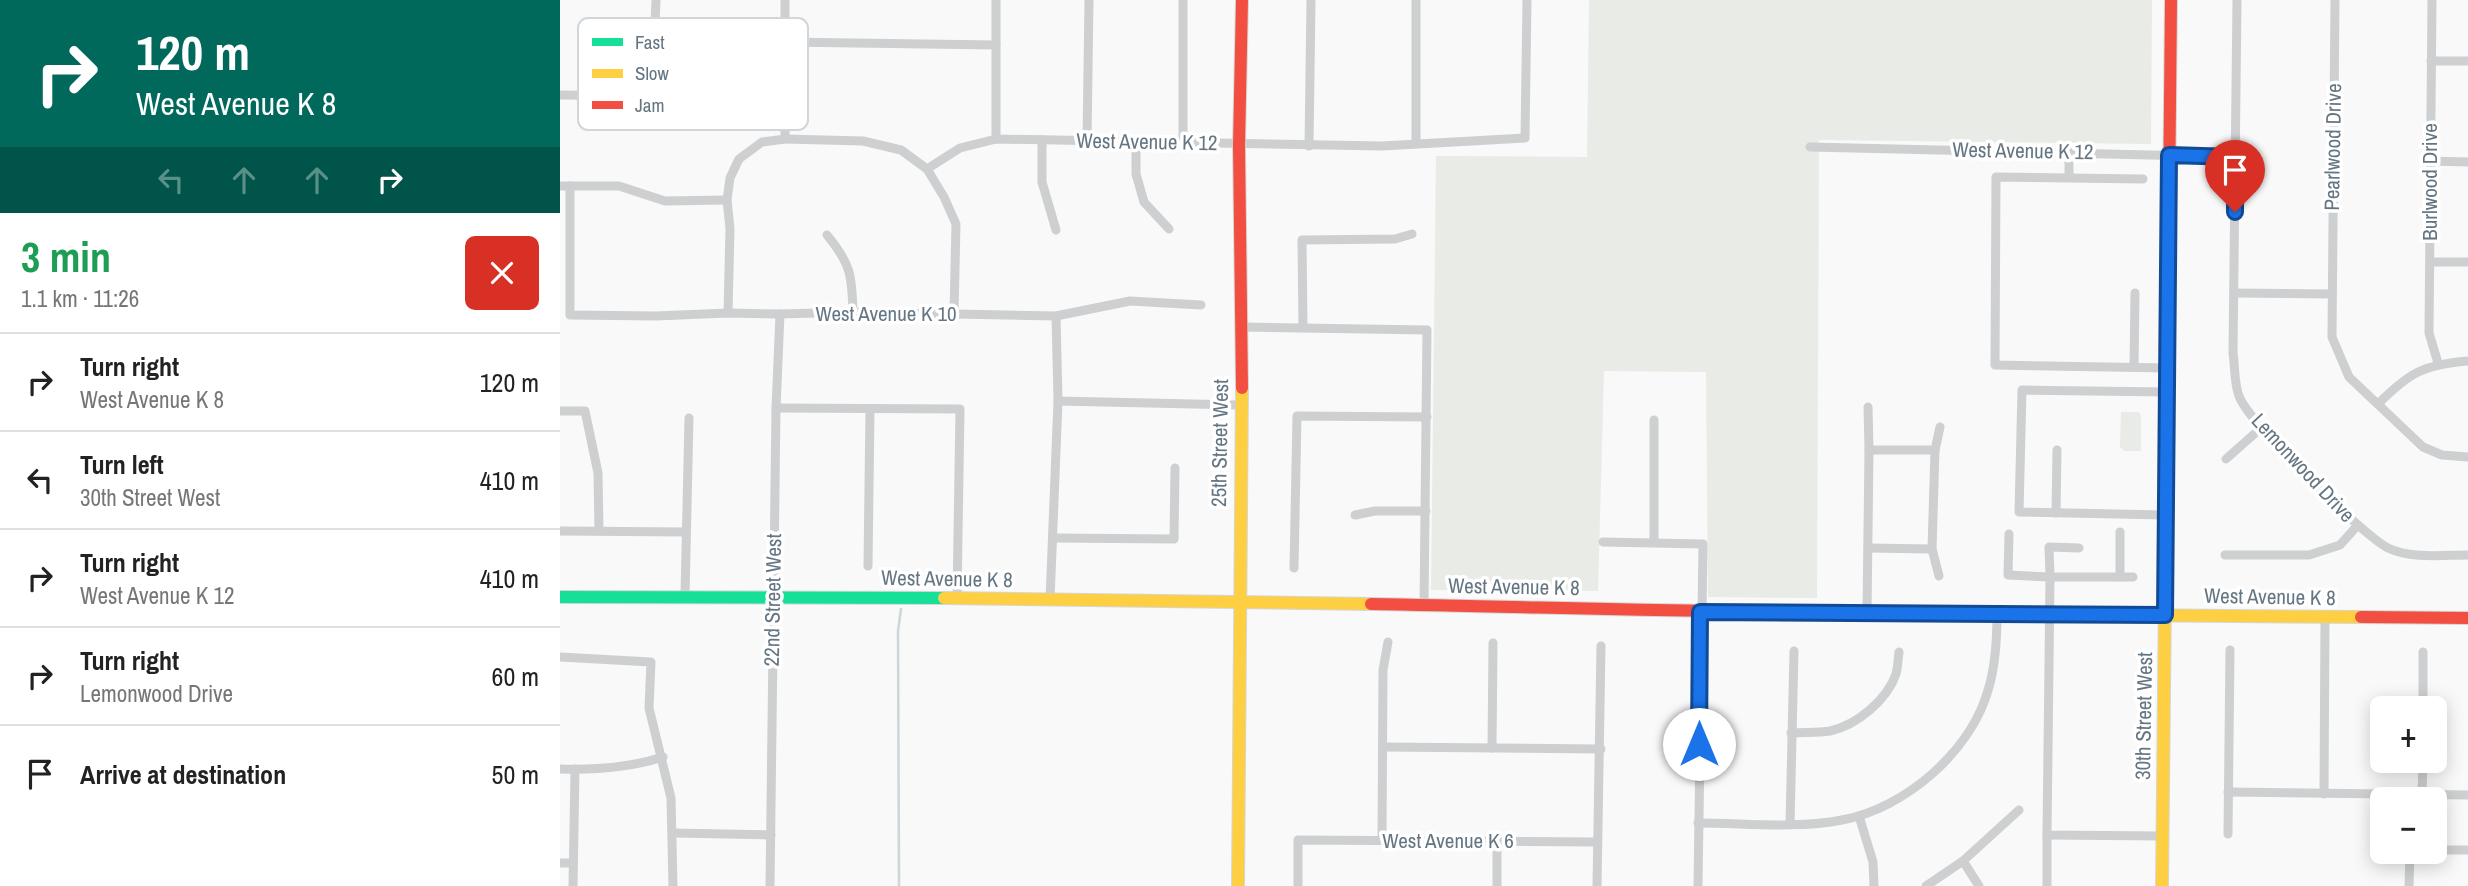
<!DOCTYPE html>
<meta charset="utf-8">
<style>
:root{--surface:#fff;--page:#f2f2f2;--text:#222;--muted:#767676;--line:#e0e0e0}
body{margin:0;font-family:"Archivo Narrow",sans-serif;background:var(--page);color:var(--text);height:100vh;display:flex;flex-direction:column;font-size:26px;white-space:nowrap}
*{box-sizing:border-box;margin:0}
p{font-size:23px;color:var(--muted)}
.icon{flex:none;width:38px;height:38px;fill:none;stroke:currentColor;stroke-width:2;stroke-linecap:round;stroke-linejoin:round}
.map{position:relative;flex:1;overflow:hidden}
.side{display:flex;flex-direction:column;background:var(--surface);width:560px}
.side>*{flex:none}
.banner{background:#00695c;color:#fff;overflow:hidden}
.tools{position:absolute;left:1810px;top:696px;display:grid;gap:14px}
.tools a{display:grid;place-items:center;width:77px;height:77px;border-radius:10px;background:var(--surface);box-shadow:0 4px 18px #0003;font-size:35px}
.pin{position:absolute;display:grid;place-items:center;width:60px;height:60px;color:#fff;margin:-72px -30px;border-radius:50% 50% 50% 0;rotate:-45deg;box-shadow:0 0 7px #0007}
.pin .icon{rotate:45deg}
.me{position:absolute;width:77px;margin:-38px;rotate:0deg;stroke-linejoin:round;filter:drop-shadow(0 0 5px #0008)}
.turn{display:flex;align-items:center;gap:24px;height:147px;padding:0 21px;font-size:32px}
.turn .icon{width:91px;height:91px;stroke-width:2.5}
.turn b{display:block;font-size:49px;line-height:60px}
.lanes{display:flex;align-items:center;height:66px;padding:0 21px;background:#0003;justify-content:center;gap:35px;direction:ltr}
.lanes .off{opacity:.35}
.round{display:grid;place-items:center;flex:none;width:74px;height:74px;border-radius:10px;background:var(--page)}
.summary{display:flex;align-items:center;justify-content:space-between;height:119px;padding:0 21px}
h1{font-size:42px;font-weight:800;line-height:52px;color:#1e9e55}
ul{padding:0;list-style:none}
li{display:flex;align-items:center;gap:21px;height:98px;padding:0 21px;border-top:2px solid var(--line)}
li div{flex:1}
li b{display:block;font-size:26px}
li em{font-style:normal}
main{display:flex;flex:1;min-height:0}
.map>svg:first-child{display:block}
.green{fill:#e8ebe6}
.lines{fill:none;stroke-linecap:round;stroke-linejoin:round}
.stream{stroke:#ced6d9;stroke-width:2.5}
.fast-casing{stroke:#d5d6d7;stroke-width:14}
.slow-casing{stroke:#d5d6d7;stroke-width:14}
.jam-casing{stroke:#d5d6d7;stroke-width:14}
.street{stroke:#cecfd0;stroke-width:9}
.fast{stroke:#16e098;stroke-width:12}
.slow{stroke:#ffcf43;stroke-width:12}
.jam{stroke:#f24e42;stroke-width:12}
.route-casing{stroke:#114b97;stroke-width:18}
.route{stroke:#1a73e8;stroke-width:12}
.labels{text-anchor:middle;stroke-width:7;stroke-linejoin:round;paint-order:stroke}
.street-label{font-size:21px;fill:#657683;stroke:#fff}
.key{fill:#fff;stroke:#d1d6da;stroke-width:2}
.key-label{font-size:19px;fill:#657683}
</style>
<main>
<section class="side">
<div class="banner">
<div class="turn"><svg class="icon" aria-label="right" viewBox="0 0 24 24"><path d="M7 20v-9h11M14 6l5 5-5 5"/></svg><div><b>120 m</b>West Avenue K 8</div></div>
<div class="lanes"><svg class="icon off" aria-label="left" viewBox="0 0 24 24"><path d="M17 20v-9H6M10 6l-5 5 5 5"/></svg><svg class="icon off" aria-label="ahead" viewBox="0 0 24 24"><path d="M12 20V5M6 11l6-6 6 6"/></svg><svg class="icon off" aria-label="ahead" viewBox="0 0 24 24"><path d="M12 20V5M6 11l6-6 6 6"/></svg><svg class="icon" aria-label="right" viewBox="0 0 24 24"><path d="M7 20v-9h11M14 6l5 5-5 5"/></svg></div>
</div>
<div class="summary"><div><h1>3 min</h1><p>1.1 km · 11:26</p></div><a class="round" style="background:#d93025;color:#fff"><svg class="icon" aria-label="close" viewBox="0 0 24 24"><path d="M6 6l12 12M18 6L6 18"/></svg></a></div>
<ul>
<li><svg class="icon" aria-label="right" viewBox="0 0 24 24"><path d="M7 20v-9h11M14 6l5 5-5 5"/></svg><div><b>Turn right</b><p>West Avenue K 8</p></div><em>120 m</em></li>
<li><svg class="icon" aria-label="left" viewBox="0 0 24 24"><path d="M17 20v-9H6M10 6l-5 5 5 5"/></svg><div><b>Turn left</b><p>30th Street West</p></div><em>410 m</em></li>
<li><svg class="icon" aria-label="right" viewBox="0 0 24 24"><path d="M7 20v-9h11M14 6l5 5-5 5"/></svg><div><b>Turn right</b><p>West Avenue K 12</p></div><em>410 m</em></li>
<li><svg class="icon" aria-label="right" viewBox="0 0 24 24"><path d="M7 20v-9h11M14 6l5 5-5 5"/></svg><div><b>Turn right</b><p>Lemonwood Drive</p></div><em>60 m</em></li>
<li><svg class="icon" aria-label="arrive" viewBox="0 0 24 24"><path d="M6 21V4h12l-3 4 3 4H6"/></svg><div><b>Arrive at destination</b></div><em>50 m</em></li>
</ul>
</section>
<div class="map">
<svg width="1908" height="886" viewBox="0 0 1908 886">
<rect width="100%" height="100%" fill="#f9f9f9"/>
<g class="green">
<polygon points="1029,0 1592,0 1591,144 1259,140 1257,598 1148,597 1146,372 1044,371 1038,591 871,590 876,156 1027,157"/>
<polygon points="1561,412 1579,412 1581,416 1581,451 1564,451 1560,447"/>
</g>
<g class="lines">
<polyline class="stream" points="339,886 338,631 341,609"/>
<g class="fast-casing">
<polyline id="fast" points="0,597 384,598"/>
</g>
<g class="slow-casing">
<g id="slow">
<polyline points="384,598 811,604"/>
<polyline points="1310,613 1801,617"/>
<polyline points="678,886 682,388"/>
<polyline points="1602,886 1608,306"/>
</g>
</g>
<g class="jam-casing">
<g id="jam">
<polyline points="1608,306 1611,0"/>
<polyline points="682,388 679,145 682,0"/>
<path d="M811 604C978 607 1144 612 1310 613"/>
<polyline points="1801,617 1908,618"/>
</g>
</g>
<g class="street">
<polyline points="436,0 436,139"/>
<polyline points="856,0 856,144"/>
<path d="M1677 0 1673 353C1675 366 1674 383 1679 396 1688 422 1802 535 1828 548 1851 559 1883 555 1908 555"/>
<polyline points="1775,0 1772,337 1789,377 1863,447 1882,455 1908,457"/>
<polyline points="1872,0 1869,333 1878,363"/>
<polyline points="224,42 436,45"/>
<polyline points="1871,61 1908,61"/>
<polyline points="0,95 92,96 96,0"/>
<polyline points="225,139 303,141 341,150 367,169 400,148 436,139 822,146 965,138 967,0"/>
<polyline points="482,140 482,182 496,230"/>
<polyline points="527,140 529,0"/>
<polyline points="623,141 623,0"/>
<polyline points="576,142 576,174 584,202 609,229"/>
<polyline points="749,146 751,0"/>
<polyline points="1250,147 1675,157"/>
<polyline points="1869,161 1908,162"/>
<polyline points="367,169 384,197 396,224 394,314"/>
<polyline points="1509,177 1509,152"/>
<polyline points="1583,179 1436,177 1435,365 1608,368"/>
<polyline points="0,186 59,186 105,201 167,200"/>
<polyline points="10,186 10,315 96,316 168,313 220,314 293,312 496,316 570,301 641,305"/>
<path d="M267 235C291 264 292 276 293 312"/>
<polyline points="1870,262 1908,262"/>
<polyline points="1674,293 1771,294"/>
<polyline points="168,313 170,229 167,200 170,178 179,159 202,142 225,139 225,0"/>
<polyline points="682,327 867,330 864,606"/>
<polyline points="743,327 742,240 835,239 852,234"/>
<polyline points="1574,367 1575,293"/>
<polyline points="498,401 679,405"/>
<path d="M1818 404C1850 372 1863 365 1908 361"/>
<polyline points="216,408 400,409 397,599"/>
<polyline points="0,411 25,411 38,473 39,531"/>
<polyline points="1309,450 1375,450"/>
<polyline points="1666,459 1701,428"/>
<polyline points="1496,513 1497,450"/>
<polyline points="795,515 815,511 866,511"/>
<polyline points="1605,515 1459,512 1462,390 1607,392"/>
<polyline points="0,531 126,532"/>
<polyline points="1449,534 1448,575 1490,577 1487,835 1602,836"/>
<polyline points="493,538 614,539 615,468"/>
<polyline points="1043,542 1143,544 1138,886"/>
<polyline points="1094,542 1094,420"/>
<polyline points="1308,548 1372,549"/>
<polyline points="1519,548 1489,547 1490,577 1573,577"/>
<polyline points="1665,555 1749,555 1780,545 1797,526"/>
<polyline points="308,566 310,409"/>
<polyline points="734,568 737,416 867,417"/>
<polyline points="1379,576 1372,549 1375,450 1380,427"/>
<polyline points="1560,577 1560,532"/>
<polyline points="125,596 129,418"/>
<polyline points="490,600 498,401 496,316"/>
<polyline points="1307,613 1309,450 1308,407"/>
<polyline points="0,657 91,662 89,708 111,798 113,886"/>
<polyline points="1863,709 1863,652"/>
<path d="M1231 733C1244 732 1258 733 1270 731 1297 725 1327 700 1336 674 1338 667 1338 659 1339 652"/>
<polyline points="823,747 1041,749"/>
<polyline points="932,748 933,643"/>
<path d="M0 769C35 770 69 768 103 757"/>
<polyline points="1668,792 1908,795"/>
<polyline points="1764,794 1765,617"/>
<polyline points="1862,794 1863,761"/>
<polyline points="1299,816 1313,862 1314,886"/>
<path d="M1138 823C1185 823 1236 829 1282 820 1346 808 1412 751 1429 687 1436 663 1437 638 1437 613"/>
<polyline points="1230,824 1234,651"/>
<polyline points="113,833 211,835"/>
<polyline points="1668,834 1670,650"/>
<polyline points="822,840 823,670 828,642"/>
<polyline points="1874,850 1908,850"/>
<polyline points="1403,861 1419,886"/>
<polyline points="0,863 13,863"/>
<polyline points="13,886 15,769"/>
<polyline points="210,886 216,408 220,314"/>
<polyline points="738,886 738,840 1037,842"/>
<polyline points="937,886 937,841"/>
<polyline points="1037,886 1041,646"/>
<polyline points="1366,886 1403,861 1459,810"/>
<polyline points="1487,886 1487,835"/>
<polyline points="1849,886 1850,852"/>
</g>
<use href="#fast" class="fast"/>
<use href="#slow" class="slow"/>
<use href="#jam" class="jam"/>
</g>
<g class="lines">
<g class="route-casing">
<polyline id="route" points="1139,744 1140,612 1605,615 1609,155 1675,157 1675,212"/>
</g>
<use href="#route" class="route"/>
</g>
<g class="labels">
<g class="street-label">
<text transform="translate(587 142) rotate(1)" y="7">West Avenue K 12</text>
<text transform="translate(1773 147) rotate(-89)" y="7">Pearlwood Drive</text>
<text transform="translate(1463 151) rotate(1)" y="7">West Avenue K 12</text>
<text transform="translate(1870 182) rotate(-90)" y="7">Burlwood Drive</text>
<text x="326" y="321">West Avenue K 10</text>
<text transform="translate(660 443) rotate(-89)" y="7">25th Street West</text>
<text transform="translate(1743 468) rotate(47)" y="7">Lemonwood Drive</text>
<text transform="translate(387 579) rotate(1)" y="7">West Avenue K 8</text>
<text transform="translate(954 587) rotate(1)" y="7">West Avenue K 8</text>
<text transform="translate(1710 597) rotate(1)" y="7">West Avenue K 8</text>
<text transform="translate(213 600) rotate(-89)" y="7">22nd Street West</text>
<text transform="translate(1584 716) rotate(-89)" y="7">30th Street West</text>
<text x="888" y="848">West Avenue K 6</text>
</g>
</g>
<rect x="18" y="18" width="230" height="112" rx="10" class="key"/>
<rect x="32" y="38" width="31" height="8" fill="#16e098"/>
<rect x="32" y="69" width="31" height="9" fill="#ffcf43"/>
<rect x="32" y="101" width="31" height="8" fill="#f24e42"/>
<g class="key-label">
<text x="75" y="49">Fast</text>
<text x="75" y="80">Slow</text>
<text x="75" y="112">Jam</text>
</g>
</svg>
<div class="tools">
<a>+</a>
<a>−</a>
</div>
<div class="pin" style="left:1675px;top:212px;background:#d93025"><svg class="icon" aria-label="arrive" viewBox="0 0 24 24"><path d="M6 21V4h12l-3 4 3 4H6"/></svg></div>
<svg class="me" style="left:1139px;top:744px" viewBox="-20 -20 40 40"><circle r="19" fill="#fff"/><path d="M0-13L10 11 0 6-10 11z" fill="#1a73e8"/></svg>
</div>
</main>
